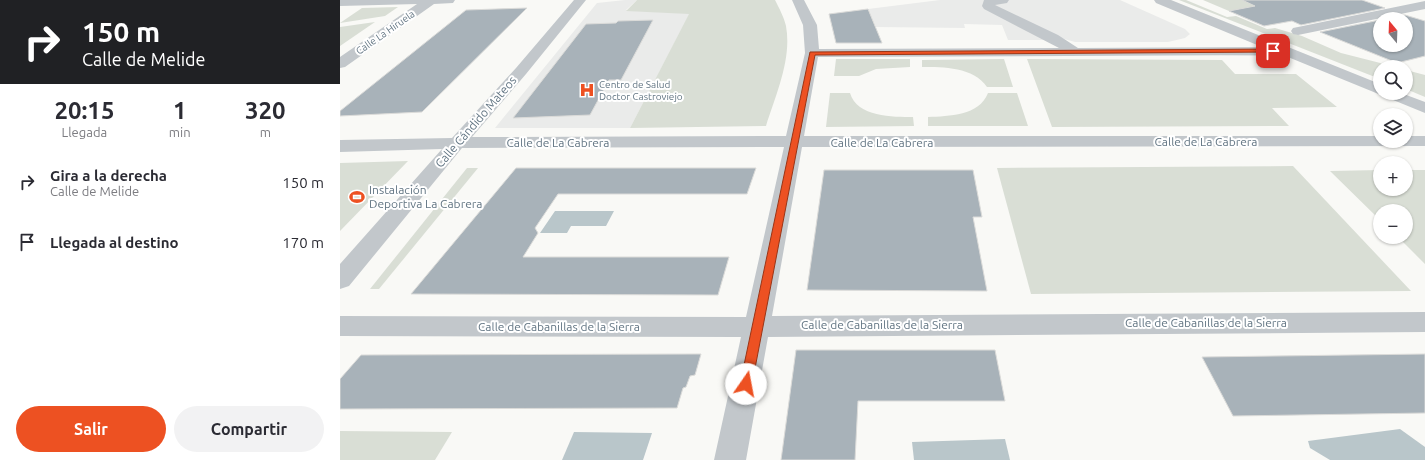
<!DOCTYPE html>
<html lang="es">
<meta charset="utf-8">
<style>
:root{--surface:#fff;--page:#f2f2f3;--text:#2b2b33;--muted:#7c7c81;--accent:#ed5122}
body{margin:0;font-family:Ubuntu,sans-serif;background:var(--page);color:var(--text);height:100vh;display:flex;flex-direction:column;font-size:15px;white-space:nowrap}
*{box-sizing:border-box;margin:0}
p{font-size:13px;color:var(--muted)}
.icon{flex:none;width:22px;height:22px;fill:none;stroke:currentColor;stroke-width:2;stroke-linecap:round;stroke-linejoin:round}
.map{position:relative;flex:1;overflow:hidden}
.details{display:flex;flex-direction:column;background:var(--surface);width:340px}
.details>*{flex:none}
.hud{background:#202124;color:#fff;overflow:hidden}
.needle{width:26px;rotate:341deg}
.fabs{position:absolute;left:1033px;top:12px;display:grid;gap:8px}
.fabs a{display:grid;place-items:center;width:40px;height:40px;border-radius:50%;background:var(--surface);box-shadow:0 1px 3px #0004;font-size:20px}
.pin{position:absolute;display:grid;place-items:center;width:34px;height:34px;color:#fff;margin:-17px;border-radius:8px;box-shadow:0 2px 6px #0006}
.me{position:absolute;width:44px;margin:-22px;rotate:12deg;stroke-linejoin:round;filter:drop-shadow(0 0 3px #0008)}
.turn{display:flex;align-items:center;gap:14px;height:84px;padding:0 16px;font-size:18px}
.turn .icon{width:52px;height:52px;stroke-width:2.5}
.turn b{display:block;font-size:28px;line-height:34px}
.eta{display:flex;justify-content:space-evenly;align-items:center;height:68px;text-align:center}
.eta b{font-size:24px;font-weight:700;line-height:28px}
.action{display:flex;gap:8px;margin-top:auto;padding:8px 16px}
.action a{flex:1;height:46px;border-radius:24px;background:var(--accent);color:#fff;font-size:16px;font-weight:700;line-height:46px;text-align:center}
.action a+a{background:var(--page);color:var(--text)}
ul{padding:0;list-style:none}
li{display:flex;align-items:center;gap:12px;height:60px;padding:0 16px}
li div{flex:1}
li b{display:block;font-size:15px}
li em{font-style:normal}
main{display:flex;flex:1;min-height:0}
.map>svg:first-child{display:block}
.built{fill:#eaebea}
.green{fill:#d9ded5}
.water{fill:#b9c6ca}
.building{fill:#a8b2b9;stroke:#dbdbd9}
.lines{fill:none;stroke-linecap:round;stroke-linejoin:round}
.minor{fill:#c2c7cb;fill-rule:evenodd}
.route{fill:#ed5122;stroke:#9a3516}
.labels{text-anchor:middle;stroke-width:4;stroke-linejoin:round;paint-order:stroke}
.far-street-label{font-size:10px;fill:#627583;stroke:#fff}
.far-poi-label{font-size:10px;fill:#627583;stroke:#fff;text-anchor:start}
.street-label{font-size:12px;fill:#627583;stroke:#fff}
.poi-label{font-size:12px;fill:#627583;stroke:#fff;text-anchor:start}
</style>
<main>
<section class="details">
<div class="hud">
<div class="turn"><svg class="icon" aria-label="right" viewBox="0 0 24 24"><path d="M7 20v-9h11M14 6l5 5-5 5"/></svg><div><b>150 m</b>Calle de Melide</div></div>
</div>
<div class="eta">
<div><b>20:15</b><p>Llegada</p></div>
<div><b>1</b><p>min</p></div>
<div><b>320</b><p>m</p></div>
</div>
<ul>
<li><svg class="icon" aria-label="right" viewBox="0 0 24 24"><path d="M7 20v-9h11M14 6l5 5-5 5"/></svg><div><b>Gira a la derecha</b><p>Calle de Melide</p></div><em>150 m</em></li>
<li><svg class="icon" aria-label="arrive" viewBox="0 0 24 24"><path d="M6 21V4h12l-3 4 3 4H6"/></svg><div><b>Llegada al destino</b></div><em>170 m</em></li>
</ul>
<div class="action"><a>Salir</a><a>Compartir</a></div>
</section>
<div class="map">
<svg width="1085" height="460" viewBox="0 0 1085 460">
<rect width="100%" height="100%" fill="#f9f9f6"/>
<g class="built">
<polygon points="285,0 297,0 286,10 350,13 290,128 155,128 257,3"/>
<polygon points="600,0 780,0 845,29 850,34 845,38 828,42 735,42 717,37 706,40 668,40 662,25 624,24 625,28 536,27 528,9"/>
</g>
<g class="green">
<path d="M297 0H435C439 8 444 17 446 26 452 59 436 94 426 126L290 128 349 14 286 11Z"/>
<polygon points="839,0 846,0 887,17 896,16 927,29 935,28 962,36 1001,53 1056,67 1040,67 1040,79"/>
<polygon points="863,0 950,0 889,11"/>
<polygon points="58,7 45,16 0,23 22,8"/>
<polygon points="35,22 0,46 0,27"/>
<polygon points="496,59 570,59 570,67 536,69 519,76 494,76"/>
<path d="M664 59 673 87H647C634 67 603 67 582 67V60Z"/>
<polygon points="687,59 882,60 895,74 956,74 997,107 932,108 949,126 712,127"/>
<polygon points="1066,70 1085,75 1085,97 1066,89"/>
<path d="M490 93H510C517 117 553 117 573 117L574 126 486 127Z"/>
<path d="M648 93H677L688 126H588V117C609 116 639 116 648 93Z"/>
<polygon points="68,161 0,231 0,163"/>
<polygon points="953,166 1071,291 691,294 657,168"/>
<polygon points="127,168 138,168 39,289 30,289"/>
<polygon points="1040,170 1040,189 1066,189 1066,170 1085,170 1085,264 1058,237 1066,237 1066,211 1040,211 1040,220 990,171"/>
<polygon points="0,431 112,432 95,460 0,460"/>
</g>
<g class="water">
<polygon points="215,211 274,211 266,226 231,226 227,233 200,233"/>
<polygon points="1060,429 1085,447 1085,460 990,460 970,448 968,441"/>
<polygon points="234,432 312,433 303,460 222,460"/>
<polygon points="665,439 670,460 574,460 572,442"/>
</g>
<g class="building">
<polygon points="902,0 1022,0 1045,8 961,25 952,21 924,26 889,11 915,6"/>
<polygon points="187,8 82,112 0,116 0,111 126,10"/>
<polygon points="528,9 542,43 496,43 489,14"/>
<polygon points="1065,15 1085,21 1085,56 1057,63 980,32 1040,20 1040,45 1066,45 1066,19 1044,19"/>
<polygon points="313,20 281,80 269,80 250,115 173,118 246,24 276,23 278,21"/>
<polygon points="176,168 416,168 407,194 218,194 195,228 198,233 183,257 389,257 378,295 71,294"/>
<polygon points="484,170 633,170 642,217 633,217 647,291 467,290"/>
<polygon points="456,350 655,350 665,401 518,401 515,460 441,460"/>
<polygon points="361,354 355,375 350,376 346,387 343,388 337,408 0,409 0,379 21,355"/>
<polygon points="1085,354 1085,413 893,416 862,357"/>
</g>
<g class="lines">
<g class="minor">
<polygon points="0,0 115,0 113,3 94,4 5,67 0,68 0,57 77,4 0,6"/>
<polygon points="234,0 246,0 186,74 132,137 446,136 465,53 463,25 452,0 464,0 477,25 479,49 719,48 644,9 642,6 644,0 669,0 667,3 655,5 718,35 738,48 922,47 816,3 814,0 831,0 1040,84 1040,93 1061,93 1085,102 1085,113 943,55 478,57 464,136 1040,136 1040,141 1066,141 1066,136 1085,136 1085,146 462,147 432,316 1085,312 1085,332 428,337 406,460 374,460 401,337 0,336 0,316 406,317 444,147 122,148 9,286 0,289 0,264 102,149 0,152 0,140 112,138 176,68"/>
<polygon points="1085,1 1085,9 958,35 953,34 951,31 953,28 958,27"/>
</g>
</g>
<polygon class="route" points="933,49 935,50 935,52 475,55 412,384 410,387 406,388 402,387 400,384 470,52"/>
<defs>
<g id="hospital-bare" transform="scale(1.2)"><path d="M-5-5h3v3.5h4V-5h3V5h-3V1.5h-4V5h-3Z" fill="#ed5122" stroke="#fff" stroke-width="2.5" paint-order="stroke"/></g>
<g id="stadium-bare" transform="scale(1.2)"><path d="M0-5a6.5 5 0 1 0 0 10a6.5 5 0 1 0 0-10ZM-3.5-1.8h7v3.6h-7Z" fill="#ed5122" stroke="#fff" stroke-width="2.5" paint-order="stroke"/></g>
</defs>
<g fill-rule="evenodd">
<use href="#hospital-bare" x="247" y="90"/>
<use href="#stadium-bare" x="17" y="197"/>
</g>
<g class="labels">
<g class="far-street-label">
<text transform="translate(45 32) rotate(-35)" y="4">Calle La Hiruela</text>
</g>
<g class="far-poi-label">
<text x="259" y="88">Centro de Salud<tspan x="259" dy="12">Doctor Castroviejo</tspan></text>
</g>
<g class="street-label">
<text transform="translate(136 122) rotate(-49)" y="4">Calle Cándido Mateos</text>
<text x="866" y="146">Calle de La Cabrera</text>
<text x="218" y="147">Calle de La Cabrera</text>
<text x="542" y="147">Calle de La Cabrera</text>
<text x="866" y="327">Calle de Cabanillas de la Sierra</text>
<text x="542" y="329">Calle de Cabanillas de la Sierra</text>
<text x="219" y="331">Calle de Cabanillas de la Sierra</text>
</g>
<g class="poi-label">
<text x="29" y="194">Instalación<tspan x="29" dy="14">Deportiva La Cabrera</tspan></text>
</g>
</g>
</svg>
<div class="fabs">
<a><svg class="needle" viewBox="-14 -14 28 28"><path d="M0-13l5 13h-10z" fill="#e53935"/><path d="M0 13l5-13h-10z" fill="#7c7c81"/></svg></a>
<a><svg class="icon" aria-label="search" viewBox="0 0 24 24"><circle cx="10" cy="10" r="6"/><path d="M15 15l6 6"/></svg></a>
<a><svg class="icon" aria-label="layers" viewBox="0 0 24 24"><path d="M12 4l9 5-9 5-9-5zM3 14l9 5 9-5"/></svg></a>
<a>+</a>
<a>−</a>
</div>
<div class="pin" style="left:933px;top:51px;background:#d93025"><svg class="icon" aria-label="arrive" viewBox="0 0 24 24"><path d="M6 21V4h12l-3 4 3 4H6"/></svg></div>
<svg class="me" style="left:406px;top:384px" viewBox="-20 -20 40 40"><circle r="19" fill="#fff"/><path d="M0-13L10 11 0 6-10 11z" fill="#ed5122"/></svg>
</div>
</main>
